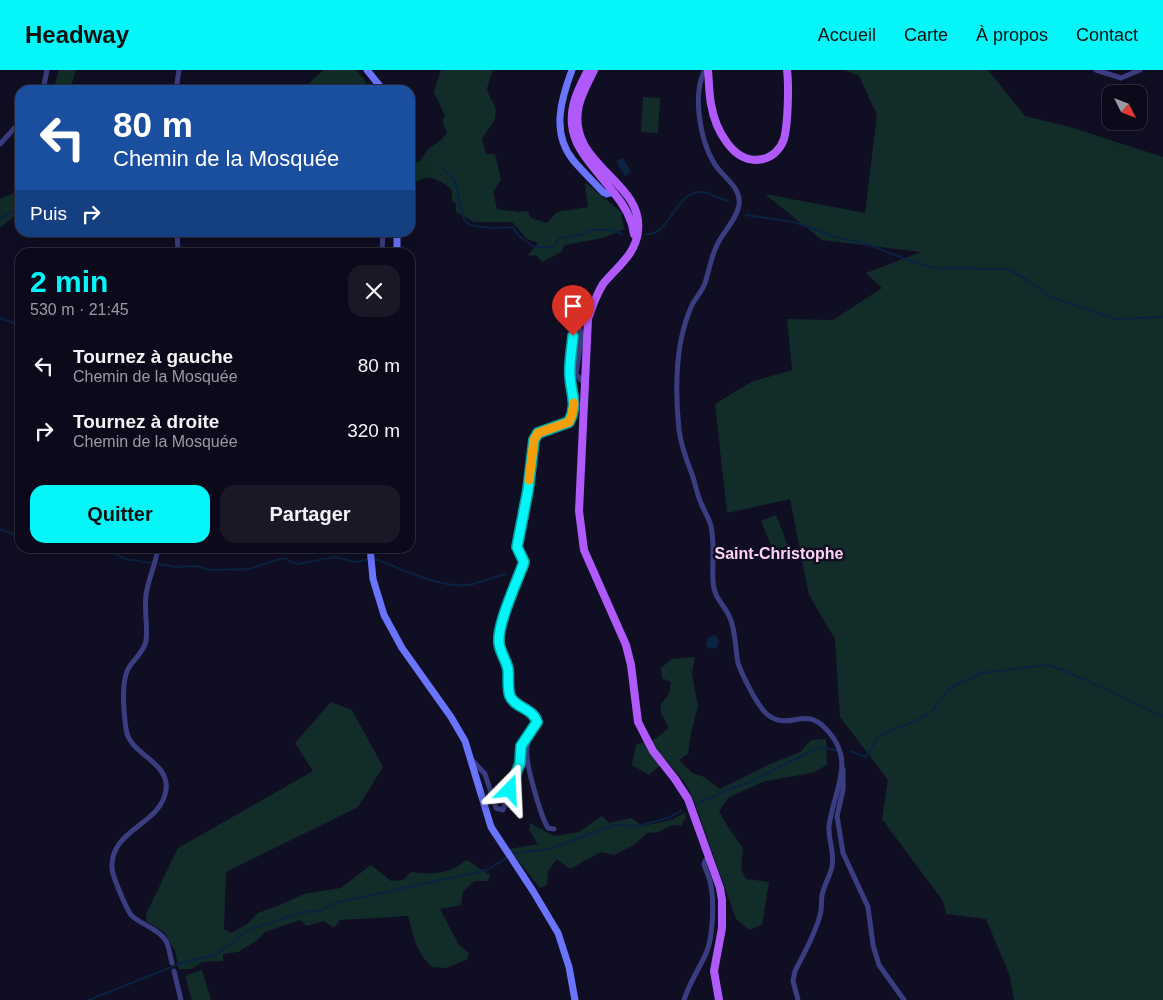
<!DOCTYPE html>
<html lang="fr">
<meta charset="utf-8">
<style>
:root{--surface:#0c0a1a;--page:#1a1827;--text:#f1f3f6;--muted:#9a9aa2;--line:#2c2b39;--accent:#04f6f8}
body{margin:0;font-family:Helvetica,sans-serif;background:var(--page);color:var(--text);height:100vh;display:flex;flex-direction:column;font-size:19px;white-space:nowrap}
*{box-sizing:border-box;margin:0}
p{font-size:16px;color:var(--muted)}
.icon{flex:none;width:28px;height:28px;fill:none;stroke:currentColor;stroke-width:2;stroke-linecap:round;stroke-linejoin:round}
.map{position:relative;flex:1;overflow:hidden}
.panel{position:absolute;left:15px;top:178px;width:400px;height:305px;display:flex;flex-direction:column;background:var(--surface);border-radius:15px;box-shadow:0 5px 20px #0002,0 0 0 1px var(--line)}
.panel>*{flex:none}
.guide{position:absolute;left:15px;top:15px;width:400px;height:152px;border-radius:15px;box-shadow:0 5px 20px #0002,0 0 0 1px var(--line);background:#1a4fa0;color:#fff;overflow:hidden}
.needle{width:32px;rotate:132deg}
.fabs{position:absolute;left:1102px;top:15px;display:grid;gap:10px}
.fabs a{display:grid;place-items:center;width:45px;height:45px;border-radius:10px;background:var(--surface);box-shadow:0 5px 20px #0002,0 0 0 1px var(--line);font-size:25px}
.pin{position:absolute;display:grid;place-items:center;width:42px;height:42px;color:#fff;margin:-51px -21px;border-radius:50% 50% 50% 0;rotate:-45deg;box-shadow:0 0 5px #0007}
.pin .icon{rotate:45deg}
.me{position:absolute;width:55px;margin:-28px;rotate:21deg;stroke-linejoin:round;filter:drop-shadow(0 0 4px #0008)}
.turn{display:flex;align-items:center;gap:18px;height:105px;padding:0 15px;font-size:22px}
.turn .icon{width:65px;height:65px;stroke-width:2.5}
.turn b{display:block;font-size:35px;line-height:42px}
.then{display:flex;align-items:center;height:48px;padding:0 15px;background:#0003;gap:10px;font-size:19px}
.round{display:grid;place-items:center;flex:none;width:52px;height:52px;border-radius:15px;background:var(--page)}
.headline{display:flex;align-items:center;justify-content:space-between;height:85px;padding:0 15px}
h1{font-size:30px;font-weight:800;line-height:38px;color:var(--accent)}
.cta{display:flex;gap:10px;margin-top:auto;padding:10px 15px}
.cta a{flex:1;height:58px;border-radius:15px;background:var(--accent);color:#111;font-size:20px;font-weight:800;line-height:58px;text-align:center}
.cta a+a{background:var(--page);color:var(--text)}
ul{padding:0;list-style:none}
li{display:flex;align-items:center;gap:15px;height:65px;padding:0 15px}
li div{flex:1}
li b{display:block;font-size:19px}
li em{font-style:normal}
header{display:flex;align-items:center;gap:30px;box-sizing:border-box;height:70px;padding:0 25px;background:var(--accent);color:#111}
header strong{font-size:24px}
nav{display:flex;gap:28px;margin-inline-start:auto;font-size:18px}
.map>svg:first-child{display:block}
.green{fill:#122d29}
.water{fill:#0a2340}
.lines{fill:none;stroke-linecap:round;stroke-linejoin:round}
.stream{stroke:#0a2340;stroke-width:2}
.street{stroke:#3a3e81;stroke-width:5}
.secondary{stroke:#6a74fd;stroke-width:7}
.primary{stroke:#b05afc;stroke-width:8}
.route-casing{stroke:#03a0a1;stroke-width:12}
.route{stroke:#04f6f8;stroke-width:9}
.slow{stroke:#f59e0b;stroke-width:9}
.labels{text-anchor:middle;stroke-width:5;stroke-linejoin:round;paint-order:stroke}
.neighbourhood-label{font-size:16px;font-weight:bold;fill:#fed3f3;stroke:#100e23}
</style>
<header>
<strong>Headway</strong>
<nav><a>Accueil</a><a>Carte</a><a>À propos</a><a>Contact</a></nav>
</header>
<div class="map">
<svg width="1163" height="930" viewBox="0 0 1163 930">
<rect width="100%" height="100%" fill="#100e23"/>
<g class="green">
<polygon points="59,0 76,0 70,20 53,20"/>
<polygon points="324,0 356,0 364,9 369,20 305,20 313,9"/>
<path d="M441 0H493L487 18 488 23 496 39 495 49 482 69 486 84H495L501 110 493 122 497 139 519 142 528 141 531 148 547 153 557 142 588 137 585 115 586 113 621 142 624 159 603 168 565 175 561 182 542 192 536 185 528 186 538 173 527 169 512 152H474L456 142V134L452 131V120C445 114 433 104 422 109 418 110 415 113 411 115L410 92H419L428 79 440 71 447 63 442 50 445 46 434 22Z"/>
<polygon points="844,0 988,0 1025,46 1070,57 1163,87 1163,930 1014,930 1010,906 986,849 946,844 943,831 882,749 888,710 840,647 835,569 809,525 790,429 727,443 715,334 751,312 792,300 787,249 833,250 882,218 866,203 921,182 822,170 765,124 865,143 877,45 859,6"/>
<polygon points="643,27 660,28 658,63 641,62"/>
<polygon points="20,120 20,142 0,158 0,129"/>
<polygon points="776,445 788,476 774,482 761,451"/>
<polygon points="695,587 692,604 698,636 691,663 688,684 679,690 692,703 704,707 720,719 768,695 800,682 811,670 826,669 827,695 812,703 765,711 729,727 719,741 726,754 743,778 741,799 746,809 769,812 762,855 749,860 736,849 693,728 685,713 666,690 649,705 632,695 636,675 655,669 669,658 661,643 661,634 669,624 671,612 662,608 661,598 672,589"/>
<path d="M331 632 352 640 383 697 358 737 226 802 224 859 231 863 247 854 258 843 280 835 304 824 341 818 371 795 391 811 403 810 411 802C436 805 447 804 467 790L490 805 488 811H474L463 822 461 835 440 839 459 875 469 883 467 889 447 898 432 897C415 881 414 867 408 846L340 850 334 858 324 851 307 856 300 850 265 862 256 871 238 882 223 884V891L202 892 192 899H179L175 881 164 862 146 851V844L178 778 313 701 295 673Z"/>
<polygon points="685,743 686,747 681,756 672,755 659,762 647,763 634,775 614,785 601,782 570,799 557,789 548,801 547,815 540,818 509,779 538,774 529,760 530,753 554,766 579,762 602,746 609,753 631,748 643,756 671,750"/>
<polygon points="202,900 211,930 192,930 185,906"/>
</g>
<g class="water">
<polygon points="623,88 631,102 625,106 616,91"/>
<polygon points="713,565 716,566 719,572 717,577 712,579 707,577 706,573 708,568"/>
</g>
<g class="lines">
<g class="stream">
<polyline points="442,98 455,111 464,150 470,155 491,158 513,157 518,165 534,177 553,177 559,168 581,165 592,160 613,160 622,164"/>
<polyline points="746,145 794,152 835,167 864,173 908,190 935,198 1007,199 1024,208 1051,227 1115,249 1163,247"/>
<polyline points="0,149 20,137"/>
<path d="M646 164C649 164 652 164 654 163 671 156 679 121 701 122 709 122 720 129 728 131"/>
<polyline points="0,248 20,255"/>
<polyline points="0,459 16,465 20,464"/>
<polyline points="105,478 125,489 151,493"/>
<path d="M375 489C402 499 439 518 468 515 480 513 494 507 506 504"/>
<polyline points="159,494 176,497 197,496 209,500 249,499 283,488 297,494 336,487 355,492 366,490"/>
<polyline points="850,681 866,687 880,665 911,653 932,641 950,618 981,603 1047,595 1066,601 1163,646"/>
<polyline points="697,734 727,720 748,713 820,677 838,681"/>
<polyline points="89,930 179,894 217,884 248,860 303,842 320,841 335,833 487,800 515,783 549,779 614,755 637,756 668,748 681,741"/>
</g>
<g class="street">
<path d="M705 0C692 24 700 70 714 93 722 107 742 117 739 135 737 149 723 162 717 175 711 187 709 201 705 213 702 222 696 227 692 235 675 272 675 321 679 360 681 376 686 389 692 404 695 413 697 424 701 433 704 441 709 448 711 456 715 476 712 493 713 512 714 529 725 535 730 548 736 562 735 578 738 593 741 603 748 615 753 625 757 631 762 641 768 645 789 661 804 637 824 657 858 690 834 718 829 756 828 770 835 783 832 797 830 806 824 815 822 825 821 832 822 839 820 845 815 865 804 883 795 901L793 911 798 930"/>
<polyline points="1096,0 1121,8 1140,0"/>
<polyline points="43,20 47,0"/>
<polyline points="176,20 179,0"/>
<polyline points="0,74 20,52"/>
<polyline points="177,162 178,182"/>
<polyline points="382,182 383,162"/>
<path d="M158 478C156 494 148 509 146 525 144 540 148 556 146 571 144 582 133 590 128 599 121 613 124 644 126 659 129 685 170 691 166 720 161 755 110 759 112 798 112 805 127 841 132 846 142 855 159 859 166 871 169 876 170 886 172 893"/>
<path d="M524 669 528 673C527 677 526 681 527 685 527 698 541 747 548 758L554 759"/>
<path d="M472 690 485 704 496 738 503 740 520 693 521 676 537 652C533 638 515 638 510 626 507 618 509 607 508 599 506 590 500 582 499 573 497 554 517 512 525 492L517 477 528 420 534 370 538 363 569 352C578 334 571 323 570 305 570 288 572 270 577 254L582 264 576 304 581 310 585 311"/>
<polyline points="843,699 843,720 837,746 843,783 868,837 873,875 879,895 904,930"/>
<polyline points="174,901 181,930"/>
<path d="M684 930C689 913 700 898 707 881 713 865 714 833 711 816 710 808 706 801 704 794L705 791 709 787"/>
</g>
<g class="secondary">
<polyline points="367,0 383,20"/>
<path d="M572 0C561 29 551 63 573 90 582 101 593 111 603 122L607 124 614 122"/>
<polyline points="397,182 397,162"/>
<polyline points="370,478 373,509 384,545 402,578 451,647 465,671 491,757 533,821 558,863 569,897 575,930"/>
</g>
<g class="primary">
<path d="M588 0C583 10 577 21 574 32 563 73 592 93 614 123 624 135 632 148 634 164"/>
<path d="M594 0C589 11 582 23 579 35 565 95 644 110 638 161 636 184 617 197 603 214 596 225 592 237 588 249L579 441 584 480 626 575 631 595 638 652 653 681 675 709 688 729 720 818 722 830V858L714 901 719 930"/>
<path d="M708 0C709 11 709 23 711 34 715 58 733 96 763 89 773 87 781 78 784 69 788 54 789 16 787 0"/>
</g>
</g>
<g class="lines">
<g class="route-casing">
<path id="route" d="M510 720 520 693 521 676 537 652C533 638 515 638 510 626 507 618 509 607 508 599 506 590 500 582 499 573 497 554 517 512 524 492L517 477 528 420 534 370 538 363 569 352C578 334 571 324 570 306 569 293 572 279 573 266"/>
</g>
<use href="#route" class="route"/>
<polyline class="slow" points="529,410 534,370 538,363 569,352 572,345 574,333"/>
</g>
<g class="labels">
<g class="neighbourhood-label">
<text x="779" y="489">Saint-Christophe</text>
</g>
</g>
</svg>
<div class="fabs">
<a><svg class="needle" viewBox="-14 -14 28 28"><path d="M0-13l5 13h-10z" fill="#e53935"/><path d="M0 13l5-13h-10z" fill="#9a9aa2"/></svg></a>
</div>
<div class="pin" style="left:573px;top:266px;background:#d93025"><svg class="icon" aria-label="arrive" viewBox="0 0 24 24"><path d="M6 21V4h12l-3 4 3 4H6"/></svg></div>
<svg class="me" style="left:510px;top:720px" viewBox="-20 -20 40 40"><path d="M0-17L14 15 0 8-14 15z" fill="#04f6f8" stroke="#fff" stroke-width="4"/></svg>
<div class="guide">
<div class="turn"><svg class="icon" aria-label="left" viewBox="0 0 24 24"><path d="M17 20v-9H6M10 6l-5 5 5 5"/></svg><div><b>80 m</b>Chemin de la Mosquée</div></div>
<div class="then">Puis<svg class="icon" aria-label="right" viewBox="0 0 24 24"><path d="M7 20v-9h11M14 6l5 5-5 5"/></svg></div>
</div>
<section class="panel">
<div class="headline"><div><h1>2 min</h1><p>530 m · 21:45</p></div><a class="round"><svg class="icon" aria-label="close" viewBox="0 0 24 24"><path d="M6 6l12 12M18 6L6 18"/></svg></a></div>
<ul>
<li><svg class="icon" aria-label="left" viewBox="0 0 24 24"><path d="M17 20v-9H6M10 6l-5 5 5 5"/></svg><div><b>Tournez à gauche</b><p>Chemin de la Mosquée</p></div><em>80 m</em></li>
<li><svg class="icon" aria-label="right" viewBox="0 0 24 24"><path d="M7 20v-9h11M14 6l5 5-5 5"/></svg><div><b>Tournez à droite</b><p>Chemin de la Mosquée</p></div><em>320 m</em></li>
</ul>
<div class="cta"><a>Quitter</a><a>Partager</a></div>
</section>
</div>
